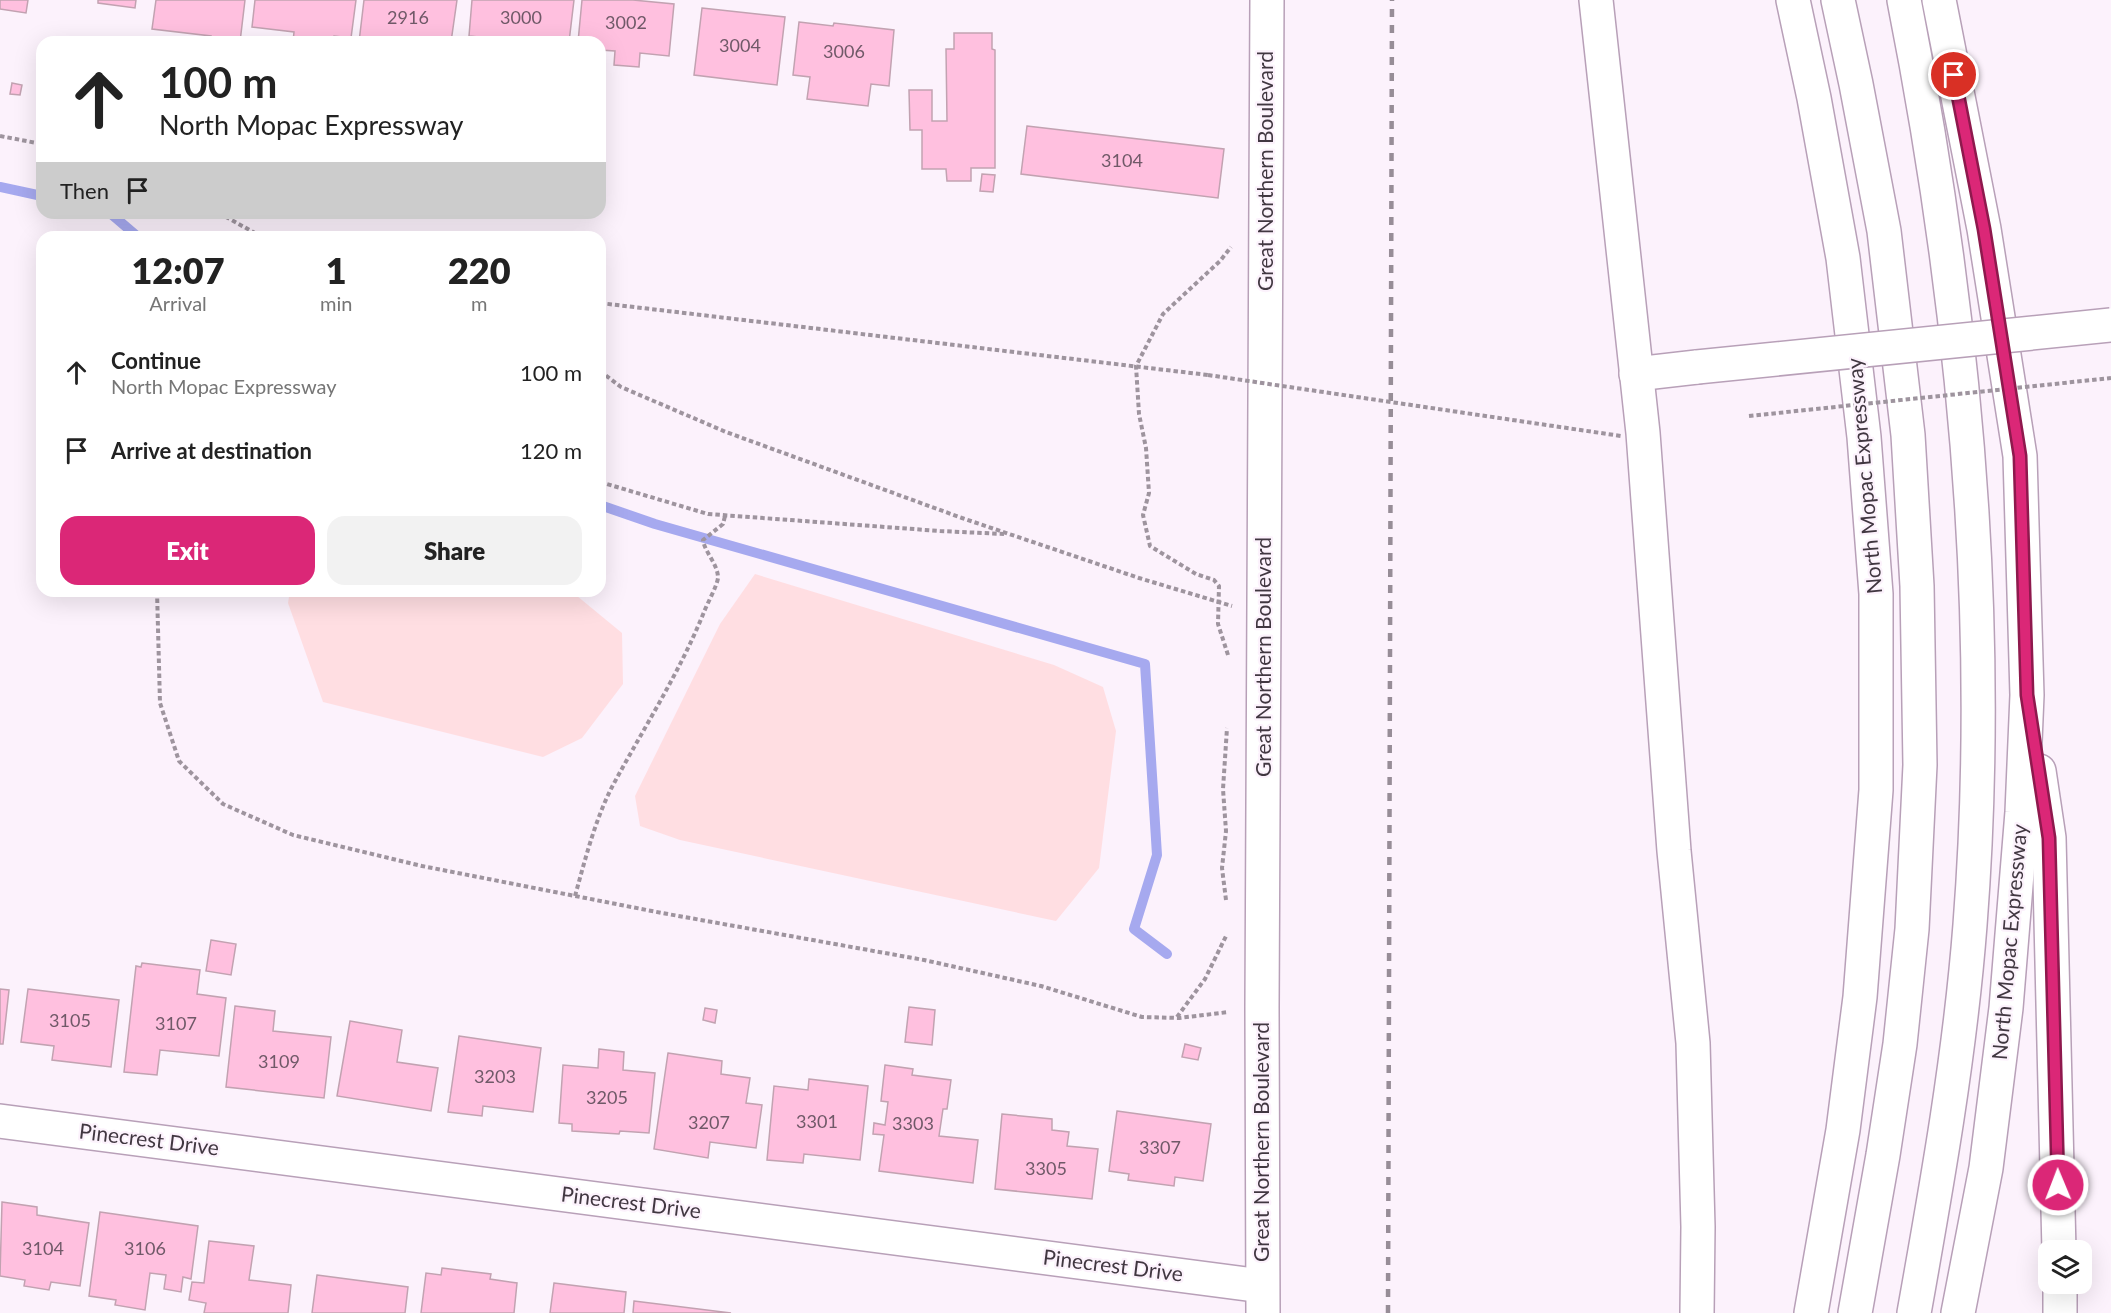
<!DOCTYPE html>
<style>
:root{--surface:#fff;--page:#f2f2f2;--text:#222;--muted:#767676;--accent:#db2777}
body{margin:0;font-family:Lato,sans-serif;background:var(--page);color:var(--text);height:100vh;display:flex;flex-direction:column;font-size:22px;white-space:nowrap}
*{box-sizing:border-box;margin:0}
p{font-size:20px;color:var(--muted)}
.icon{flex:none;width:33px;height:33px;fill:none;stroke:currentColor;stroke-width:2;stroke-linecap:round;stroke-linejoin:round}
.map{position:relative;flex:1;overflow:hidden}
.panel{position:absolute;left:36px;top:231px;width:570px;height:366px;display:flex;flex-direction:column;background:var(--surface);border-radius:18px;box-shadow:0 6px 24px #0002}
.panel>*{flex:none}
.hud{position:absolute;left:36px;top:36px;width:570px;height:183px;border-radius:18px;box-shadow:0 6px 24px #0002;background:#fff;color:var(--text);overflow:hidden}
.controls{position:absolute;left:2038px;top:1240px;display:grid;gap:12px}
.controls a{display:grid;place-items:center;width:54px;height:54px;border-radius:12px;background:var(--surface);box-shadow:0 6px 24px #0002;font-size:30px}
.pin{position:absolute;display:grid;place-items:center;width:51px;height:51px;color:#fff;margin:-26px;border:3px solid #fff;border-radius:50%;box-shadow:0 2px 6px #0007}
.me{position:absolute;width:66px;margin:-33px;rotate:359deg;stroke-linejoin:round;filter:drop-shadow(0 0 4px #0008)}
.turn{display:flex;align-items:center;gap:21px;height:126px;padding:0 24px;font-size:27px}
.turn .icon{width:78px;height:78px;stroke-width:2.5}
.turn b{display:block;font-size:42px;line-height:51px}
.then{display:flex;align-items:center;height:57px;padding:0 24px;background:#0003;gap:12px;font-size:22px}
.eta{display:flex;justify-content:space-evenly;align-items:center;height:102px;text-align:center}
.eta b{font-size:36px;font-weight:800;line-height:42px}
.action{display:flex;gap:12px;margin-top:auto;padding:12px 24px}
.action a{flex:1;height:69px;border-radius:18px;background:var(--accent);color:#fff;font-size:24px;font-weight:800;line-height:69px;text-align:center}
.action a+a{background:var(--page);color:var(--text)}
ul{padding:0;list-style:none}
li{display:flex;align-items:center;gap:18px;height:78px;padding:0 24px}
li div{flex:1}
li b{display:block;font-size:22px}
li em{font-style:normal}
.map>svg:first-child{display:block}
.green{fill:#ffdee2}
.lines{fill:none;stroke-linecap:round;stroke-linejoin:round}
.stream{stroke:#a6a9ef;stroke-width:10}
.building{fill:#ffc0df;stroke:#c2a2b1;stroke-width:1.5}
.minor-casing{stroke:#b8a0b8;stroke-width:36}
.tertiary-casing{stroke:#b8a0b8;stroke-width:36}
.motorway-casing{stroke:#b8a0b8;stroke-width:36}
.path{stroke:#9e949e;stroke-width:4;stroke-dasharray:4.5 3;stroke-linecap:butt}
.minor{stroke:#fff;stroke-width:33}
.tertiary{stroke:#fff;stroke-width:33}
.motorway{stroke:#fff;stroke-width:33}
.rail{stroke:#978d97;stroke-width:4.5;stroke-dasharray:8 8;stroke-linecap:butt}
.tertiary-bridge-casing{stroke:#b8a0b8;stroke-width:36;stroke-linecap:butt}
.path-bridge{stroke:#9e949e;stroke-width:4;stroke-dasharray:4.5 3;stroke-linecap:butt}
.tertiary-bridge{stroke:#fff;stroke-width:33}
.route-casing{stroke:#8e194d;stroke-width:15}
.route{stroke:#db2777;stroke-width:10}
.labels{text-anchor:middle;stroke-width:4.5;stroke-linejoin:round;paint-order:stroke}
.number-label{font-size:18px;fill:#705968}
.street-label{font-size:21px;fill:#413741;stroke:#fcf2fc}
</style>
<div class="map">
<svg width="2111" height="1313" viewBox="0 0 2111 1313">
<rect width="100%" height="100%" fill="#fcf2fc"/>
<g class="green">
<polygon points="755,574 1054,665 1103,687 1116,731 1099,868 1056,921 680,840 640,826 635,796 720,624"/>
<polygon points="290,591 571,591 622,633 623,684 582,738 543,757 323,702 288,603"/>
</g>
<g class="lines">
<g class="stream">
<polyline points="0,187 42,196"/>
<polyline points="110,213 138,237"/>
<polyline points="600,505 655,524 1145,664 1157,855 1134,929 1167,954"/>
</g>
</g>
<g class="building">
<polygon points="0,0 28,0 26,13 0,9"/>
<polygon points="98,0 136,0 135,8 98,3"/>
<polygon points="156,0 245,0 240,42 210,42 211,36 152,29"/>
<polygon points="255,0 356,0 351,38 334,36 333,42 293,42 294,32 252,27"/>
<polygon points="364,0 457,0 451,42 410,37 409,42 359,42"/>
<polygon points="472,0 574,0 569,42 526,42 469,36"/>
<polygon points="582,0 633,0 674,4 669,56 640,53 639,67 614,65 615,51 600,50 600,42 578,42"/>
<polygon points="702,8 785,17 777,85 694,75"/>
<polygon points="799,22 833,26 834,23 894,30 889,86 871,84 868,106 807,99 810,77 793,75"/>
<polygon points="954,33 992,33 992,49 995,50 995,168 971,168 971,181 947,181 946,169 922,169 922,130 910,130 909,90 932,90 932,121 947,121 946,49 954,49"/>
<polygon points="12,83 22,85 20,95 10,94"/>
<polygon points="1027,126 1224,149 1218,198 1021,174"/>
<polygon points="982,174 995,175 993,192 980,191"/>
<polygon points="211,940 236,944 231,975 206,971"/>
<polygon points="142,963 200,970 197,994 226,998 219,1056 160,1050 157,1075 124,1072 136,966 141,967"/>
<polygon points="0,989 9,990 3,1044 0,1044"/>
<polygon points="28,989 119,1000 111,1067 52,1060 54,1046 21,1042"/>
<polygon points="235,1006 275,1011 273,1031 331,1037 324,1098 226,1087"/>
<polygon points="909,1007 935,1010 932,1045 905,1042"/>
<polygon points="705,1008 717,1010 715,1023 703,1020"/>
<polygon points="350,1021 402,1030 397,1062 438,1068 431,1111 337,1096"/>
<polygon points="459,1036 541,1048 533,1112 483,1106 482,1116 448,1112"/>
<polygon points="1185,1044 1201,1048 1198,1060 1182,1057"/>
<polygon points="599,1049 624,1052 623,1070 655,1073 649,1133 620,1131 619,1134 572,1131 572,1124 559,1123 563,1065 598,1068"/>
<polygon points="668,1053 722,1061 721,1074 750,1078 746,1103 762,1105 756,1148 710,1142 708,1158 654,1149"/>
<polygon points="885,1065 913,1069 912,1075 951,1080 947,1109 943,1109 939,1136 978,1140 973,1183 879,1171 884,1135 873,1134 874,1123 885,1125 888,1102 881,1101"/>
<polygon points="809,1079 868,1086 860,1160 804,1154 803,1163 767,1160 774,1086 808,1090"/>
<polygon points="1117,1111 1211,1124 1203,1181 1175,1177 1174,1186 1128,1180 1129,1174 1109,1171"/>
<polygon points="1002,1114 1052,1119 1052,1130 1069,1132 1067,1146 1098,1149 1092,1199 995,1189"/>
<polygon points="2,1202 37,1207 37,1215 89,1223 80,1286 51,1282 49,1290 24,1286 25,1280 0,1276"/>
<polygon points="100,1212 198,1226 191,1279 183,1277 181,1292 164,1289 166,1275 150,1273 145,1310 115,1305 116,1300 89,1296"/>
<polygon points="209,1241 254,1246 249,1280 291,1285 288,1313 204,1313 206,1303 189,1300 192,1282 204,1283"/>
<polygon points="442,1268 491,1274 490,1279 517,1283 514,1313 421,1313 426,1273 441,1275"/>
<polygon points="317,1275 408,1287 405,1313 312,1313"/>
<polygon points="554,1283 626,1292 624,1313 550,1313"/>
<polygon points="634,1301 731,1313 633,1313"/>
</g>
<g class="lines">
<g class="minor-casing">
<polyline id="minor" points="0,1121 1262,1286"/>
</g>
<g class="tertiary-casing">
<g id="tertiary">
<polyline points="1636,374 1697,367"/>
<polyline points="1263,1313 1262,1007 1267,0"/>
</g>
</g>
<g class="motorway-casing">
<g id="motorway">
<polyline points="1596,0 1643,433 1674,851 1693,1043 1698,1227 1697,1313"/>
<polyline points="1793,0 1814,98 1843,258 1864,437 1876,594 1876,790 1860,997 1843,1130 1811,1313"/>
<polyline points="1838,0 1856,84 1884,231 1908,435 1917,586 1920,765 1912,929 1900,1044 1883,1155 1855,1313"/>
<path d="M1904 0C1964 304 1994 615 1970 925 1960 1055 1937 1184 1914 1313"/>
<polyline points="1939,0 1984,229 2020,456 2027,695 2022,812 2006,1008 1986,1168 1958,1313"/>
<polyline points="2039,771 2049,838 2059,1251"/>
<polyline points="2060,1284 2060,1313"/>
</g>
</g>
<g class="path">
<polyline points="0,136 42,144"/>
<polyline points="219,213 262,237"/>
<polyline points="600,303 1208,375"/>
<polyline points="600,371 621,387 726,432 962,518 1139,578 1232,606"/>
<polyline points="600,482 708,514 940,531 1004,534"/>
<polyline points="157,591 160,703 179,761 223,804 293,835 422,866 662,913 924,960 1041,986 1142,1017 1179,1018 1229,1012"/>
<polyline points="1228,655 1218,624 1219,586 1214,580 1196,574 1150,546 1143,515 1149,493 1146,448 1139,414 1136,366 1163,314 1220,261 1231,247"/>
<path d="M575 896C585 860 595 820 612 787 643 729 679 674 704 612 707 604 717 586 718 578 718 564 705 553 703 540L723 524 725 516"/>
<polyline points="1226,900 1222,868 1226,831 1223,789 1227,728"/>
<polyline points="1177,1017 1205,979 1227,934"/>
</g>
<use href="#minor" class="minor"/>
<use href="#tertiary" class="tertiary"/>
<use href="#motorway" class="motorway"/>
<polyline class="rail" points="1388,1313 1392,0"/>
<g class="tertiary-bridge-casing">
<polyline id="tertiary-bridge" points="1697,367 2111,325"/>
</g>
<g class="path-bridge">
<polyline points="1208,375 1621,436"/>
<polyline points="1749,416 2111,378"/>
</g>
<use href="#tertiary-bridge" class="tertiary-bridge"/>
</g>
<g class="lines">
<g class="route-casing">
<polyline id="route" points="1954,75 1984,229 2020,456 2027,695 2049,838 2058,1185"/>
</g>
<use href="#route" class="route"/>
</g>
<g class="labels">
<g class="number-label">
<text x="408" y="24">2916</text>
<text x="521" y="24">3000</text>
<text x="626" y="29">3002</text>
<text x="740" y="52">3004</text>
<text x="844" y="58">3006</text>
<text x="1122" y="167">3104</text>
<text x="70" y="1027">3105</text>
<text x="176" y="1030">3107</text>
<text x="279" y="1068">3109</text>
<text x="495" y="1083">3203</text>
<text x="607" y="1104">3205</text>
<text x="817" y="1128">3301</text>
<text x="709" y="1129">3207</text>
<text x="913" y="1130">3303</text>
<text x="1160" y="1154">3307</text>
<text x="1046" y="1175">3305</text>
<text x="43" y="1255">3104</text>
<text x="145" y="1255">3106</text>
</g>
<g class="street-label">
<text transform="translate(1266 171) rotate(-90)" y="7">Great Northern Boulevard</text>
<text transform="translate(1865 476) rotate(-95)" y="7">North Mopac Expressway</text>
<text transform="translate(1264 657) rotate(-90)" y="7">Great Northern Boulevard</text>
<text transform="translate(2010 942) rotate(-85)" y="7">North Mopac Expressway</text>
<text transform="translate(149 1140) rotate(7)" y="7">Pinecrest Drive</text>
<text transform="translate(1262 1142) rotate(-90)" y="7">Great Northern Boulevard</text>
<text transform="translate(631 1203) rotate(7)" y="7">Pinecrest Drive</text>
<text transform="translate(1113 1266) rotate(7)" y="7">Pinecrest Drive</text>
</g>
</g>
</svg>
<div class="controls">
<a><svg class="icon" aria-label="layers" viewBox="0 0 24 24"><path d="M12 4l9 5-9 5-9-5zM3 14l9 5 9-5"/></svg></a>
</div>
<div class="pin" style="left:1954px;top:75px;background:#d93025"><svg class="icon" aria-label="arrive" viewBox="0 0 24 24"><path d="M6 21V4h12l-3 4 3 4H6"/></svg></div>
<svg class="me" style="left:2058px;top:1185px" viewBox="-20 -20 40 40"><circle r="17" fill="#db2777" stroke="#fff" stroke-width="3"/><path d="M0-11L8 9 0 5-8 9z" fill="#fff"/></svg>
<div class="hud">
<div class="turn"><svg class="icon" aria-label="ahead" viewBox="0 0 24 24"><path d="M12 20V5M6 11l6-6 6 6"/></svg><div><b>100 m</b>North Mopac Expressway</div></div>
<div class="then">Then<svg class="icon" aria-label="arrive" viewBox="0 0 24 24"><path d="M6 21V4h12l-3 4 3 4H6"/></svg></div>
</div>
<section class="panel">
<div class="eta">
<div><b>12:07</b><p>Arrival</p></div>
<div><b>1</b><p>min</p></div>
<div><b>220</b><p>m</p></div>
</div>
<ul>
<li><svg class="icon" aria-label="ahead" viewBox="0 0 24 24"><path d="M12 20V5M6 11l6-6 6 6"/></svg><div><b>Continue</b><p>North Mopac Expressway</p></div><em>100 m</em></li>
<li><svg class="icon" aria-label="arrive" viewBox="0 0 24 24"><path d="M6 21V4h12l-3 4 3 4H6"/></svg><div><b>Arrive at destination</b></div><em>120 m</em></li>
</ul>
<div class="action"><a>Exit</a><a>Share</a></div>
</section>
</div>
